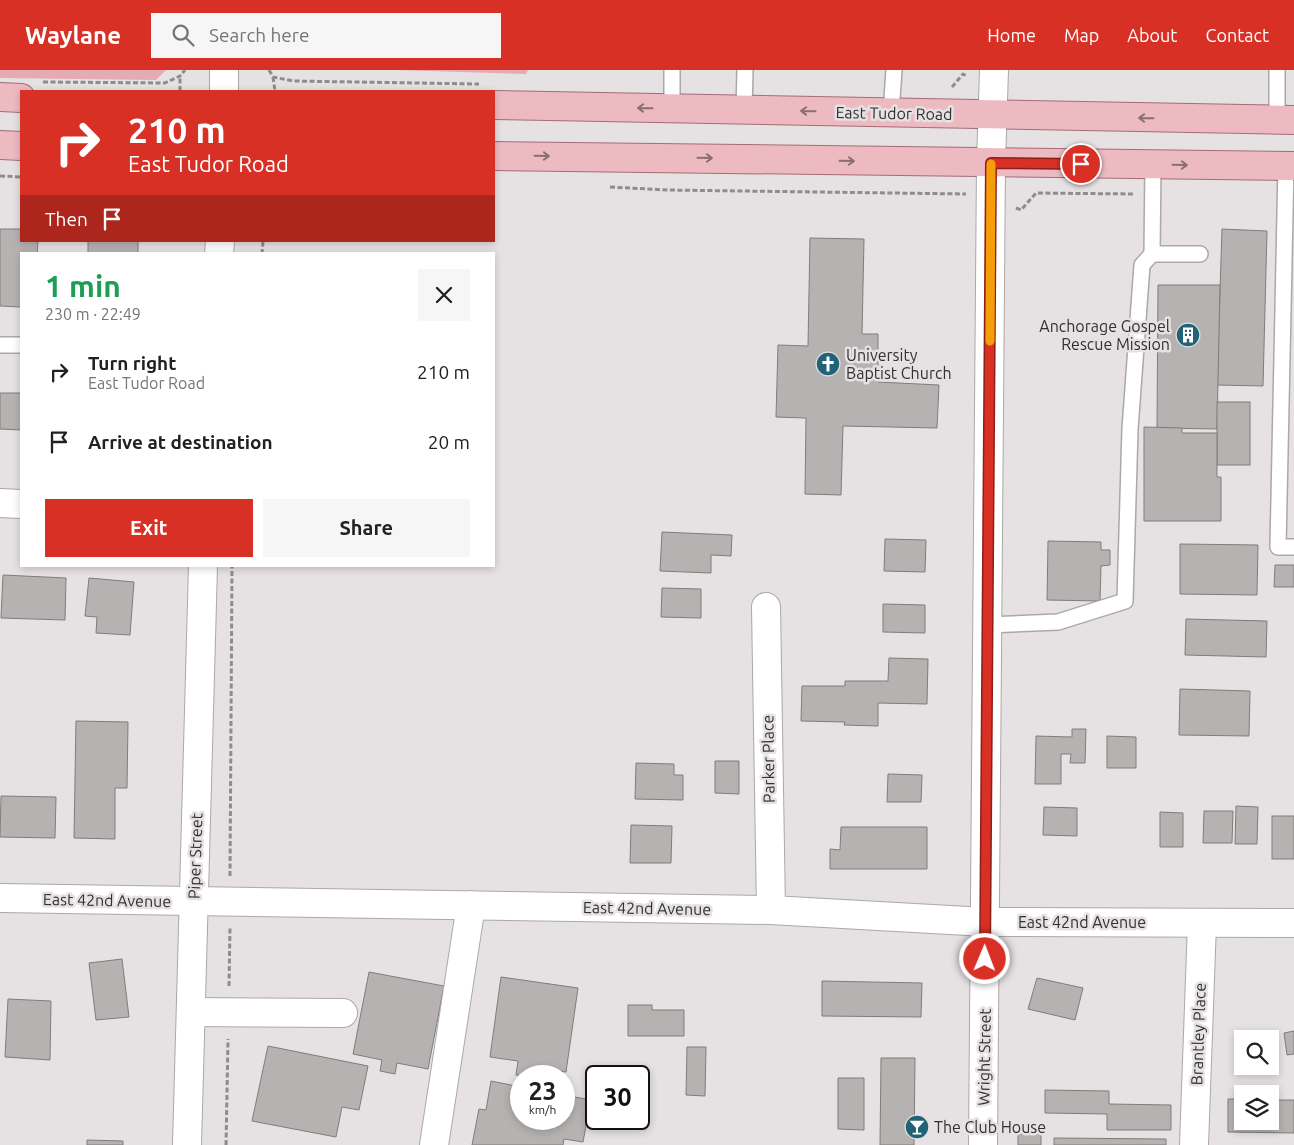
<!DOCTYPE html>
<meta charset="utf-8">
<style>
:root{--surface:#fff;--page:#f6f6f6;--text:#202124;--muted:#757577;--accent:#d93025}
body{margin:0;font-family:Ubuntu,sans-serif;background:var(--page);color:var(--text);height:100vh;display:flex;flex-direction:column;font-size:19px;white-space:nowrap}
*{box-sizing:border-box;margin:0}
p{font-size:16px;color:var(--muted)}
.icon{flex:none;width:28px;height:28px;fill:none;stroke:currentColor;stroke-width:2;stroke-linecap:round;stroke-linejoin:round}
.map{position:relative;flex:1;overflow:hidden}
.side{position:absolute;left:20px;top:182px;width:475px;height:315px;display:flex;flex-direction:column;background:var(--surface);border-radius:0px;box-shadow:0 2px 8px #0003}
.side>*{flex:none}
.top-card{position:absolute;left:20px;top:20px;width:475px;height:152px;border-radius:0px;box-shadow:0 2px 8px #0003;background:#d93025;color:#fff;overflow:hidden}
.buttons{position:absolute;left:1234px;top:960px;display:grid;gap:10px}
.buttons a{display:grid;place-items:center;width:45px;height:45px;border-radius:0px;background:var(--surface);box-shadow:0 2px 8px #0003;font-size:25px}
.speed{position:absolute;left:510px;top:995px;display:flex;gap:10px;font-size:25px;font-weight:700;text-align:center}
.speed>*{display:grid;place-content:center;width:65px;height:65px;border-radius:50%;background:var(--surface);box-shadow:0 2px 8px #0003;line-height:1}
.speed small{font-size:12px;font-weight:400}
.speed .limit{border:2px solid #111;border-radius:8px;background:#fff;color:#111}
.pin{position:absolute;display:grid;place-items:center;width:42px;height:42px;color:#fff;margin:-21px;border:2px solid #fff;border-radius:50%;box-shadow:0 1px 5px #0007}
.me{position:absolute;width:55px;margin:-28px;rotate:1deg;stroke-linejoin:round;filter:drop-shadow(0 0 4px #0008)}
.turn{display:flex;align-items:center;gap:18px;height:105px;padding:0 25px;font-size:22px}
.turn .icon{width:65px;height:65px;stroke-width:2.5}
.turn b{display:block;font-size:35px;line-height:42px}
.then{display:flex;align-items:center;height:48px;padding:0 25px;background:#0003;gap:10px;font-size:19px}
.round{display:grid;place-items:center;flex:none;width:52px;height:52px;border-radius:0px;background:var(--page)}
.overview{display:flex;align-items:center;justify-content:space-between;height:85px;padding:0 25px}
h1{font-size:30px;font-weight:700;line-height:38px;color:#1e9e55}
.action{display:flex;gap:10px;margin-top:auto;padding:10px 25px}
.action a{flex:1;height:58px;border-radius:0px;background:var(--accent);color:#fff;font-size:20px;font-weight:700;line-height:58px;text-align:center}
.action a+a{background:var(--page);color:var(--text)}
ul{padding:0;list-style:none}
li{display:flex;align-items:center;gap:15px;height:70px;padding:0 25px}
li div{flex:1}
li b{display:block;font-size:19px}
li em{font-style:normal}
header{display:flex;align-items:center;gap:30px;box-sizing:border-box;height:70px;padding:0 25px;background:var(--accent);color:#fff}
header strong{font-size:24px}
nav{display:flex;gap:28px;margin-inline-start:auto;font-size:18px}
.search{width:350px;height:45px;background:var(--page);display:flex;align-items:center;gap:12px;box-sizing:border-box;padding:0 18px;border-radius:0px;color:var(--muted);font-size:19px}
.map>svg:first-child{display:block}
.green{fill:#e5abb2}
.building{fill:#b6b2b2;stroke:#807c7c}
.lines{fill:none;stroke-linecap:round;stroke-linejoin:round}
.lane-casing{stroke:#aca8a8;stroke-width:18}
.street-casing{stroke:#aca8a8;stroke-width:30}
.secondary-casing{stroke:#aca8a8;stroke-width:30}
.primary-casing{stroke:#a46c75;stroke-width:30}
.path{stroke:#8f8c8d;stroke-width:3;stroke-dasharray:5 2.5;stroke-linecap:butt}
.lane{stroke:#fff;stroke-width:15}
.street{stroke:#fff;stroke-width:28}
.secondary{stroke:#fff;stroke-width:28}
.primary{stroke:#eebac2;stroke-width:28}
.oneway{stroke:#876f72}
.route-casing{stroke:#8d1f18;stroke-width:12}
.route{stroke:#d93025;stroke-width:9}
.slow{stroke:#f59e0b;stroke-width:9}
.labels{text-anchor:middle;stroke-width:5;stroke-linejoin:round;paint-order:stroke}
.street-label{font-size:16px;fill:#323131;stroke:#e6e1e2}
.poi-label{font-size:16px;fill:#323131;stroke:#e6e1e2;text-anchor:start}
</style>
<header>
<strong>Waylane</strong>
<div class="search"><svg class="icon" aria-label="search" viewBox="0 0 24 24"><circle cx="10" cy="10" r="6"/><path d="M15 15l6 6"/></svg>Search here</div>
<nav><a>Home</a><a>Map</a><a>About</a><a>Contact</a></nav>
</header>
<div class="map">
<svg width="1294" height="1075" viewBox="0 0 1294 1075">
<rect width="100%" height="100%" fill="#e6e1e2"/>
<g class="green">
<polygon points="0,0 166,0 156,10 0,8"/>
<polygon points="395,0 528,0 526,4"/>
</g>
<g class="building">
<polygon points="0,159 21,159 21,171 38,171 37,184 21,184 21,237 0,236"/>
<polygon points="1222,159 1267,161 1263,316 1217,315"/>
<polygon points="810,168 864,169 862,264 878,264 878,312 939,315 937,358 843,356 841,425 805,424 806,348 776,347 778,275 808,276"/>
<rect x="88" y="171" width="50" height="13"/>
<polygon points="1158,215 1220,215 1217,359 1157,358"/>
<polygon points="0,323 21,323 21,360 0,359"/>
<rect x="1217" y="332" width="33" height="63"/>
<polygon points="1144,357 1182,358 1182,363 1217,363 1217,407 1221,407 1221,451 1144,451"/>
<polygon points="662,462 732,465 731,486 711,485 711,503 660,501"/>
<polygon points="885,469 926,470 925,502 884,501"/>
<polygon points="1048,471 1101,472 1101,480 1110,480 1110,495 1101,496 1100,531 1047,530"/>
<polygon points="1180,474 1258,475 1257,525 1180,524"/>
<polygon points="1275,495 1294,495 1294,517 1274,517"/>
<polygon points="3,505 66,508 65,550 1,548"/>
<polygon points="89,508 134,512 130,565 96,563 97,547 85,546"/>
<polygon points="662,518 701,519 701,548 661,547"/>
<polygon points="883,534 925,535 925,563 883,562"/>
<polygon points="1186,549 1267,551 1266,587 1185,585"/>
<polygon points="889,588 928,589 927,634 878,633 878,656 844,655 845,652 801,651 802,616 845,616 845,611 888,611"/>
<polygon points="1180,619 1250,621 1249,666 1179,665"/>
<polygon points="76,651 128,652 127,718 115,718 115,769 74,768"/>
<polygon points="1072,659 1086,659 1085,693 1070,693 1071,684 1061,684 1061,714 1035,714 1036,666 1072,667"/>
<polygon points="1107,666 1136,667 1136,698 1107,698"/>
<polygon points="715,691 739,691 739,724 715,723"/>
<polygon points="636,693 674,694 674,705 683,705 683,730 635,729"/>
<polygon points="888,704 922,705 921,732 887,732"/>
<polygon points="1,726 56,727 55,768 0,767"/>
<polygon points="1236,736 1258,737 1257,774 1235,774"/>
<polygon points="1044,737 1077,738 1077,766 1043,765"/>
<polygon points="1204,741 1233,741 1232,773 1203,773"/>
<polygon points="1160,742 1183,743 1183,777 1160,777"/>
<rect x="1272" y="746" width="22" height="43"/>
<polygon points="631,755 672,756 671,793 630,793"/>
<polygon points="841,757 927,757 927,799 830,799 830,779 840,780"/>
<polygon points="122,889 129,947 96,950 89,893"/>
<polygon points="369,902 444,916 428,999 397,993 395,1004 380,1001 382,990 353,984"/>
<polygon points="501,907 578,918 566,1002 533,998 531,1006 516,1005 518,991 490,987"/>
<polygon points="1037,908 1083,918 1075,950 1028,939"/>
<polygon points="822,911 922,913 921,947 822,946"/>
<polygon points="8,929 51,931 50,990 5,987"/>
<polygon points="628,935 652,935 652,940 684,940 684,966 628,966"/>
<polygon points="1294,961 1294,984 1287,985 1284,963"/>
<polygon points="268,976 368,996 359,1040 342,1037 336,1067 252,1051"/>
<polygon points="687,977 706,977 705,1026 686,1025"/>
<polygon points="881,988 915,988 914,1075 880,1075"/>
<polygon points="838,1008 864,1008 864,1060 838,1059"/>
<polygon points="491,1011 521,1017 521,1049 564,1049 564,1025 591,1030 583,1072 564,1069 563,1075 472,1075 479,1039 486,1040"/>
<polygon points="1045,1020 1109,1021 1109,1034 1171,1035 1171,1060 1107,1060 1107,1044 1045,1043"/>
<polygon points="1228,1029 1242,1029 1242,1051 1270,1051 1270,1030 1294,1030 1294,1063 1228,1062"/>
<rect x="1018" y="1064" width="23" height="11"/>
<polygon points="1054,1068 1166,1069 1166,1075 1054,1075"/>
<polygon points="87,1070 123,1071 123,1075 87,1075"/>
</g>
<g class="lines">
<g class="lane-casing">
<g id="lane">
<polyline points="672,0 672,39"/>
<polyline points="744,40 745,0"/>
<polyline points="891,43 894,0"/>
<polyline points="1277,50 1277,0"/>
<polyline points="1153,94 1152,184 1200,184"/>
<polyline points="1286,96 1278,477 1294,477"/>
<polyline points="0,275 21,275"/>
<polyline points="988,555 1058,552 1125,531 1130,359 1142,195 1152,184"/>
</g>
</g>
<g class="street-casing">
<g id="street">
<polyline points="224,21 224,0"/>
<polyline points="0,433 21,434"/>
<polyline points="766,537 771,840"/>
<polyline points="0,828 771,840 986,852 1294,853"/>
<polyline points="191,942 343,943"/>
<polyline points="434,1075 471,835"/>
<polyline points="983,1075 991,93 994,0"/>
<polyline points="1194,1075 1202,853"/>
</g>
</g>
<g class="secondary-casing">
<g id="secondary">
<polyline points="219,184 220,171"/>
<polyline points="187,1075 203,496"/>
</g>
</g>
<g class="primary-casing">
<g id="primary">
<polyline points="0,27 21,28"/>
<polyline points="494,35 1294,50"/>
<polyline points="0,75 21,76"/>
<polyline points="494,86 1294,96"/>
</g>
</g>
<g class="path">
<polyline points="269,0 273,7 293,11 479,14"/>
<polyline points="273,7 275,21"/>
<polyline points="43,12 165,13 180,6 185,0"/>
<polyline points="952,17 963,4 967,6"/>
<polyline points="180,21 180,6"/>
<polyline points="0,106 21,107"/>
<polyline points="610,117 667,120 966,124"/>
<polyline points="1016,138 1021,140 1036,123 1134,124"/>
<polyline points="262,184 263,171"/>
<polyline points="230,806 232,496"/>
<polyline points="229,916 230,857"/>
<polyline points="226,1075 228,969"/>
</g>
<use href="#lane" class="lane"/>
<use href="#street" class="street"/>
<use href="#secondary" class="secondary"/>
<use href="#primary" class="primary"/>
</g>
<defs><path id="oneway-shaft" d="M-6 0H5M1.5-3L5.5 0L1.5 3" fill="none" stroke-width="1.6" stroke-linecap="round" stroke-linejoin="round" transform="scale(1.25)"/></defs>
<g class="oneway">
<use href="#oneway-shaft" transform="translate(645 38) rotate(-179)"/>
<use href="#oneway-shaft" transform="translate(808 41) rotate(-179)"/>
<use href="#oneway-shaft" transform="translate(1146 48) rotate(-179)"/>
<use href="#oneway-shaft" transform="translate(542 86) rotate(1)"/>
<use href="#oneway-shaft" transform="translate(705 88) rotate(1)"/>
<use href="#oneway-shaft" transform="translate(847 91) rotate(1)"/>
<use href="#oneway-shaft" transform="translate(1180 95) rotate(1)"/>
</g>
<g class="lines">
<g class="route-casing">
<polyline id="route" points="985,889 991,93 1081,94"/>
</g>
<use href="#route" class="route"/>
<polyline class="slow" points="990,271 991,94"/>
</g>
<defs>
<g id="building-disc" transform="scale(1.25)"><circle r="9.5" fill="#206376" stroke="#e6e1e2"/><path d="M-4-6H4V6H1V3H-1V6H-4ZM-2.5-4.3h1.7v1.8h-1.7ZM.8-4.3h1.7v1.8H.8ZM-2.5-1h1.7V.8h-1.7ZM.8-1h1.7V.8H.8Z" fill="#fff"/></g>
<g id="church-disc" transform="scale(1.25)"><circle r="9.5" fill="#206376" stroke="#e6e1e2"/><path d="M-1.2-6h2.4v3.5h3.3v2.4h-3.3V6h-2.4V-.1h-3.3v-2.4h3.3Z" fill="#fff"/></g>
<g id="bar-disc" transform="scale(1.25)"><circle r="9.5" fill="#206376" stroke="#e6e1e2"/><path d="M-6-5H6L.8 .8V4.5H3.5V6h-7V4.5H-.8V.8Z" fill="#fff"/></g>
</defs>
<g fill-rule="evenodd">
<use href="#building-disc" x="1188" y="265"/>
<use href="#church-disc" x="828" y="294"/>
<use href="#bar-disc" x="917" y="1057"/>
</g>
<g class="labels">
<g class="street-label">
<text transform="translate(894 43) rotate(1)" y="6">East Tudor Road</text>
<text transform="translate(768 689) rotate(-91)" y="6">Parker Place</text>
<text transform="translate(195 786) rotate(-88)" y="6">Piper Street</text>
<text transform="translate(107 830) rotate(1)" y="6">East 42nd Avenue</text>
<text transform="translate(647 838) rotate(1)" y="6">East 42nd Avenue</text>
<text x="1082" y="858">East 42nd Avenue</text>
<text transform="translate(1198 964) rotate(-88)" y="6">Brantley Place</text>
<text transform="translate(984 987) rotate(-89)" y="6">Wright Street</text>
</g>
<g class="poi-label">
<text x="1170" y="262" text-anchor="end">Anchorage Gospel<tspan x="1170" dy="18">Rescue Mission</tspan></text>
<text x="846" y="291">University<tspan x="846" dy="18">Baptist Church</tspan></text>
<text x="934" y="1063">The Club House</text>
</g>
</g>
</svg>
<div class="buttons">
<a><svg class="icon" aria-label="search" viewBox="0 0 24 24"><circle cx="10" cy="10" r="6"/><path d="M15 15l6 6"/></svg></a>
<a><svg class="icon" aria-label="layers" viewBox="0 0 24 24"><path d="M12 4l9 5-9 5-9-5zM3 14l9 5 9-5"/></svg></a>
</div>
<div class="speed"><div>23<small>km/h</small></div><div class="limit">30</div></div>
<div class="pin" style="left:1081px;top:94px;background:#d93025"><svg class="icon" aria-label="arrive" viewBox="0 0 24 24"><path d="M6 21V4h12l-3 4 3 4H6"/></svg></div>
<svg class="me" style="left:985px;top:889px" viewBox="-20 -20 40 40"><circle r="17" fill="#d93025" stroke="#fff" stroke-width="3"/><path d="M0-11L8 9 0 5-8 9z" fill="#fff"/></svg>
<div class="top-card">
<div class="turn"><svg class="icon" aria-label="right" viewBox="0 0 24 24"><path d="M7 20v-9h11M14 6l5 5-5 5"/></svg><div><b>210 m</b>East Tudor Road</div></div>
<div class="then">Then<svg class="icon" aria-label="arrive" viewBox="0 0 24 24"><path d="M6 21V4h12l-3 4 3 4H6"/></svg></div>
</div>
<section class="side">
<div class="overview"><div><h1>1 min</h1><p>230 m · 22:49</p></div><a class="round"><svg class="icon" aria-label="close" viewBox="0 0 24 24"><path d="M6 6l12 12M18 6L6 18"/></svg></a></div>
<ul>
<li><svg class="icon" aria-label="right" viewBox="0 0 24 24"><path d="M7 20v-9h11M14 6l5 5-5 5"/></svg><div><b>Turn right</b><p>East Tudor Road</p></div><em>210 m</em></li>
<li><svg class="icon" aria-label="arrive" viewBox="0 0 24 24"><path d="M6 21V4h12l-3 4 3 4H6"/></svg><div><b>Arrive at destination</b></div><em>20 m</em></li>
</ul>
<div class="action"><a>Exit</a><a>Share</a></div>
</section>
</div>
